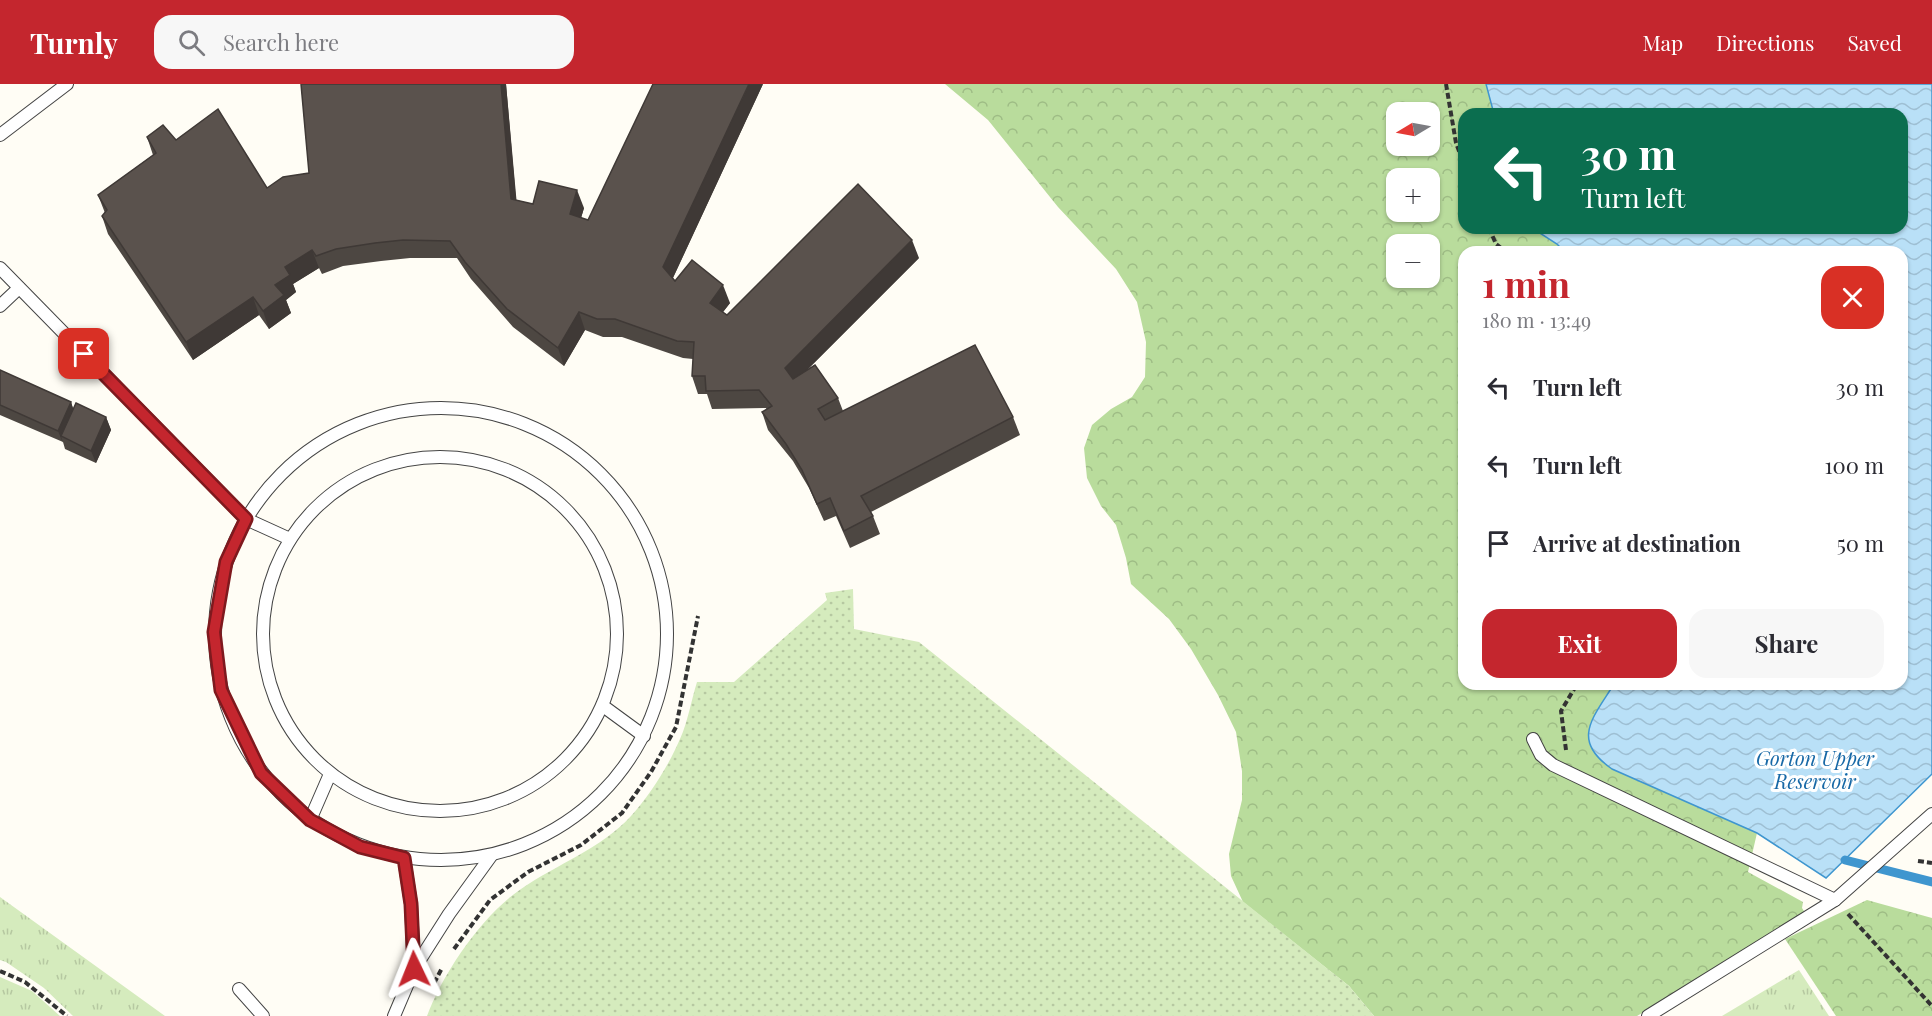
<!DOCTYPE html>
<meta charset="utf-8">
<style>
:root{--surface:#fff;--page:#f7f7f7;--text:#2b2b33;--muted:#7c7c81;--accent:#c4262e}
body{margin:0;font-family:"Playfair Display",serif;background:var(--page);color:var(--text);height:100vh;display:flex;flex-direction:column;font-size:22px;white-space:nowrap}
*{box-sizing:border-box;margin:0}
p{font-size:20px;color:var(--muted)}
.icon{flex:none;width:33px;height:33px;fill:none;stroke:currentColor;stroke-width:2;stroke-linecap:round;stroke-linejoin:round}
.map{position:relative;flex:1;overflow:hidden}
.details{position:absolute;left:1458px;top:162px;width:450px;height:444px;display:flex;flex-direction:column;background:var(--surface);border-radius:18px;box-shadow:0 2px 4px #0004}
.details>*{flex:none}
.hud{position:absolute;left:1458px;top:24px;width:450px;height:126px;border-radius:18px;box-shadow:0 2px 4px #0004;background:#0b6e4f;color:#fff;overflow:hidden}
.needle{width:39px;rotate:260deg}
.tools{position:absolute;left:1386px;top:18px;display:grid;gap:12px}
.tools a{display:grid;place-items:center;width:54px;height:54px;border-radius:12px;background:var(--surface);box-shadow:0 2px 4px #0004;font-size:30px}
.pin{position:absolute;display:grid;place-items:center;width:51px;height:51px;color:#fff;margin:-26px;border-radius:12px;box-shadow:0 3px 9px #0006}
.me{position:absolute;width:66px;margin:-33px;rotate:358deg;stroke-linejoin:round;filter:drop-shadow(0 0 4px #0008)}
.turn{display:flex;align-items:center;gap:21px;height:126px;padding:0 24px;font-size:27px}
.turn .icon{width:78px;height:78px;stroke-width:2.5}
.turn b{display:block;font-size:42px;line-height:51px}
.round{display:grid;place-items:center;flex:none;width:63px;height:63px;border-radius:18px;background:var(--page)}
.head{display:flex;align-items:center;justify-content:space-between;height:102px;padding:0 24px}
h1{font-size:36px;font-weight:700;line-height:45px;color:var(--accent)}
.primary-button{display:flex;gap:12px;margin-top:auto;padding:12px 24px}
.primary-button a{flex:1;height:69px;border-radius:18px;background:var(--accent);color:#fff;font-size:24px;font-weight:700;line-height:69px;text-align:center}
.primary-button a+a{background:var(--page);color:var(--text)}
ul{padding:0;list-style:none}
li{display:flex;align-items:center;gap:18px;height:78px;padding:0 24px}
li div{flex:1}
li b{display:block;font-size:22px}
li em{font-style:normal}
header{display:flex;align-items:center;gap:36px;box-sizing:border-box;height:84px;padding:0 30px;background:var(--accent);color:#fff}
header strong{font-size:28px}
nav{display:flex;gap:33px;margin-inline-start:auto;font-size:21px}
.search{width:420px;height:54px;background:var(--page);display:flex;align-items:center;gap:15px;box-sizing:border-box;padding:0 21px;border-radius:18px;color:var(--muted);font-size:22px}
.map>svg:first-child{display:block}
.grass{fill:url(#grass-tufts)}
.forest{fill:url(#forest-crowns);fill-rule:evenodd}
.park{fill:url(#park-dots)}
.water{fill:url(#water-waves);stroke:#3f96cf;stroke-width:1.5}
.lines{fill:none;stroke-linecap:round;stroke-linejoin:round}
.stream{stroke:#3f96cf;stroke-width:9}
.service-casing{stroke:#444;stroke-width:14}
.path{stroke:#333;stroke-width:4;stroke-dasharray:6 3;stroke-linecap:butt}
.service{stroke:#fff;stroke-width:12}
.wall{fill:#4d4742}
.shaded-wall{fill:#3f3936}
.building{fill:#5a524d;stroke:#3f3936;stroke-width:1.5}
.route-casing{stroke:#7f191e;stroke-width:15}
.route{stroke:#c4262e;stroke-width:10}
.labels{text-anchor:middle;stroke-width:6;stroke-linejoin:round;paint-order:stroke}
.water-label{font-size:20px;font-style:italic;fill:#1768a6;stroke:#fff}
</style>
<header>
<strong>Turnly</strong>
<div class="search"><svg class="icon" aria-label="search" viewBox="0 0 24 24"><circle cx="10" cy="10" r="6"/><path d="M15 15l6 6"/></svg>Search here</div>
<nav><a>Map</a><a>Directions</a><a>Saved</a></nav>
</header>
<div class="map">
<svg width="1932" height="932" viewBox="0 0 1932 932">
<defs>
<pattern id="grass-tufts" width="24" height="20" patternUnits="userSpaceOnUse" patternTransform="scale(1.5)"><rect width="24" height="20" fill="#d5ebbd"/><path d="M3 7l-1-3M5 7V3M7 7l1-3M15 17l-1-3M17 17v-4M19 17l1-3" fill="none" stroke="#b6c8a1"/></pattern>
<pattern id="forest-crowns" width="20" height="18" patternUnits="userSpaceOnUse" patternTransform="scale(1.5)"><rect width="20" height="18" fill="#b9dc9c"/><path d="M2 6a3 3 0 1 1 6 0M12 15a3 3 0 1 1 6 0" fill="none" stroke="#9ebc85"/></pattern>
<pattern id="park-dots" width="8" height="8" patternUnits="userSpaceOnUse" patternTransform="scale(1.5)"><rect width="8" height="8" fill="#d5ebbd"/><path d="M2 2h.1M6 6h.1" fill="none" stroke="#b6c8a1" stroke-width="1.8" stroke-linecap="round"/></pattern>
<pattern id="water-waves" width="16" height="10" patternUnits="userSpaceOnUse" patternTransform="scale(1.5)"><rect width="16" height="10" fill="#b9e0f7"/><path d="M0 5q4-4 8 0t8 0" fill="none" stroke="#9ebfd3"/></pattern>
</defs>
<rect width="100%" height="100%" fill="#fffdf5"/>
<g class="grass">
<polygon points="0,813 165,932 73,932 44,904 6,878 0,876"/>
<polygon points="1799,886 1829,932 1722,932"/>
<polygon points="0,893 32,907 60,932 0,932"/>
</g>
<g class="forest">
<path d="M945 0H1486L1494 30H1464V144H1532L1557 160 1565 168H1464V600H1614L1590 640 1646 700 1757 749 1748 788 1803 818 1802 824 1806 830 1637 932H1374L1349 902 1243 818 1231 792 1229 770 1242 716V687L1236 648 1218 611 1191 565 1169 535 1131 500 1126 474 1116 441 1101 422 1087 394 1084 364 1092 341 1111 325 1132 313 1145 293 1146 258 1137 218 1116 185 1058 123 988 36ZM1396 28H1430V62H1396ZM1396 94H1430V128H1396ZM1396 160H1430V194H1396Z"/>
<polygon points="1867,816 1932,834 1932,932 1836,932 1785,855"/>
</g>
<path class="park" d="M853 505 854 545 919 558 1349 902 1374 932H427C443 889 482 831 521 805 557 780 601 765 631 732 650 711 669 681 680 655 688 637 691 617 697 598H734L827 516 825 509Z"/>
<path class="water" d="M1486 0H1932V690L1826 794 1757 749 1612 685C1570 656 1593 634 1614 600H1902V168H1565L1557 160 1532 144H1902V30H1494Z"/>
<g class="lines">
<polyline class="stream" points="1845,776 1932,798"/>
<g class="service-casing">
<g id="service">
<polyline points="0,51 67,0"/>
<polyline points="0,184 246,435 290,455"/>
<polyline points="0,222 19,204"/>
<circle cx="441" cy="550" r="226"/>
<circle cx="440" cy="550" r="177"/>
<polyline points="603,622 644,652"/>
<polyline points="1533,655 1541,671 1553,681 1835,816"/>
<polyline points="310,736 330,690"/>
<polyline points="404,774 411,820 414,885"/>
<polyline points="239,905 263,932"/>
<polyline points="394,932 414,885 449,830 491,772"/>
<polyline points="1648,932 1835,816 1932,730"/>
</g>
</g>
<g class="path">
<polyline points="1446,0 1456,59 1464,80"/>
<polyline points="1489,144 1496,160 1506,168"/>
<polyline points="1566,666 1561,627 1577,600"/>
<polyline points="1918,777 1932,779"/>
<polyline points="1848,830 1932,922"/>
<polyline points="454,865 490,816 528,788 581,761 622,729 651,688 676,643 698,532"/>
<polyline points="0,887 25,898 67,932"/>
<polyline points="430,907 442,884"/>
</g>
<use href="#service" class="service"/>
</g>
<g class="wall">
<polygon points="301,0 506,0 516,116 533,120 584,124 581,134 588,136 763,0 673,194 675,197 730,219 723,228 727,231 919,174 807,286 838,314 843,327 1013,333 1020,351 871,428 873,432 880,450 850,464 836,432 824,437 809,404 793,377 768,346 762,328 767,326 766,324 712,325 707,310 698,310 692,292 693,275 683,274 622,253 603,253 585,246 564,282 513,243 471,195 457,174 410,174 381,177 343,182 322,190 319,184 293,200 296,208 286,216 291,229 269,245 259,231 193,276 108,150 102,132 105,129 98,111 153,71 147,53 176,56 267,104 309,89"/>
<polygon points="0,286 71,318 73,325 106,333 111,346 96,379 65,365 63,358 0,331"/>
</g>
<g class="shaded-wall">
<polygon points="501,0 506,0 518,133 511,115"/>
<polygon points="749,0 763,0 670,200 663,183"/>
<polygon points="577,106 584,124 577,147 570,130"/>
<polygon points="912,156 919,174 791,302 785,284"/>
<polygon points="312,166 319,184 293,200 296,208 286,216 291,229 269,245 263,227 275,201 285,183"/>
<polygon points="723,201 730,219 716,237 710,219"/>
<polygon points="253,213 259,231 193,276 186,258"/>
<polygon points="579,228 585,246 564,282 558,264"/>
<polygon points="71,318 75,330 61,352 63,359 58,347"/>
<polygon points="106,333 111,346 96,379 91,367"/>
</g>
<g class="building">
<polygon points="301,0 501,0 511,115 533,120 539,97 577,106 570,130 588,136 653,0 749,0 663,183 675,197 692,176 723,201 710,219 727,231 858,100 912,156 785,284 793,295 815,281 838,314 818,325 825,336 975,261 1013,333 861,412 873,432 844,447 830,414 817,420 802,386 786,360 762,328 772,322 759,306 706,307 705,292 692,292 694,258 677,257 615,235 597,235 579,228 558,264 507,225 465,178 450,157 403,156 375,159 336,165 316,172 312,166 285,183 290,191 275,201 284,211 263,227 253,213 186,258 102,132 107,126 98,111 156,69 147,53 163,41 176,56 218,25 267,104 283,93 309,89"/>
<polygon points="0,286 71,318 58,347 0,321"/>
<polygon points="76,319 106,333 91,367 61,352"/>
</g>
<g class="lines">
<g class="route-casing">
<polyline id="route" points="84,270 246,435 226,478 214,548 221,606 261,689 310,736 360,763 404,774 411,820 414,885"/>
</g>
<use href="#route" class="route"/>
</g>
<g class="labels">
<g class="water-label">
<text x="1815" y="682">Gorton Upper<tspan x="1815" dy="23">Reservoir</tspan></text>
</g>
</g>
</svg>
<div class="tools">
<a><svg class="needle" viewBox="-14 -14 28 28"><path d="M0-13l5 13h-10z" fill="#e53935"/><path d="M0 13l5-13h-10z" fill="#7c7c81"/></svg></a>
<a>+</a>
<a>−</a>
</div>
<div class="pin" style="left:84px;top:270px;background:#d93025"><svg class="icon" aria-label="arrive" viewBox="0 0 24 24"><path d="M6 21V4h12l-3 4 3 4H6"/></svg></div>
<svg class="me" style="left:414px;top:885px" viewBox="-20 -20 40 40"><path d="M0-17L14 15 0 8-14 15z" fill="#c4262e" stroke="#fff" stroke-width="4"/></svg>
<div class="hud">
<div class="turn"><svg class="icon" aria-label="left" viewBox="0 0 24 24"><path d="M17 20v-9H6M10 6l-5 5 5 5"/></svg><div><b>30 m</b>Turn left</div></div>
</div>
<section class="details">
<div class="head"><div><h1>1 min</h1><p>180 m · 13:49</p></div><a class="round" style="background:#d93025;color:#fff"><svg class="icon" aria-label="close" viewBox="0 0 24 24"><path d="M6 6l12 12M18 6L6 18"/></svg></a></div>
<ul>
<li><svg class="icon" aria-label="left" viewBox="0 0 24 24"><path d="M17 20v-9H6M10 6l-5 5 5 5"/></svg><div><b>Turn left</b></div><em>30 m</em></li>
<li><svg class="icon" aria-label="left" viewBox="0 0 24 24"><path d="M17 20v-9H6M10 6l-5 5 5 5"/></svg><div><b>Turn left</b></div><em>100 m</em></li>
<li><svg class="icon" aria-label="arrive" viewBox="0 0 24 24"><path d="M6 21V4h12l-3 4 3 4H6"/></svg><div><b>Arrive at destination</b></div><em>50 m</em></li>
</ul>
<div class="primary-button"><a>Exit</a><a>Share</a></div>
</section>
</div>
